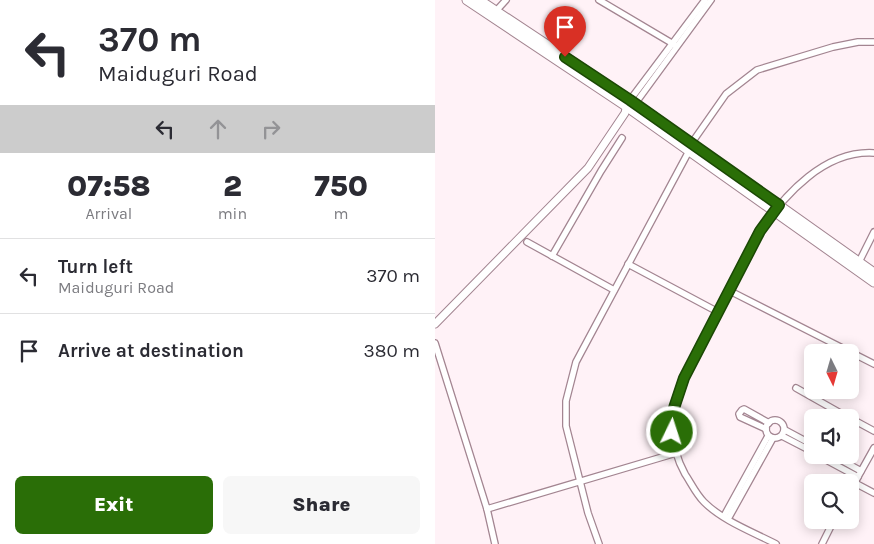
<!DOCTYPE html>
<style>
:root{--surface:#fff;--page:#f7f7f7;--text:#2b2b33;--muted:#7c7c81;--line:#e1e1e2;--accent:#2a6e07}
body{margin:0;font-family:Karla,sans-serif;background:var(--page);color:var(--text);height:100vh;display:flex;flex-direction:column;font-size:19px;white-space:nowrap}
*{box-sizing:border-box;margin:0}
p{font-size:16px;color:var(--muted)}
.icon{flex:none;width:28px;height:28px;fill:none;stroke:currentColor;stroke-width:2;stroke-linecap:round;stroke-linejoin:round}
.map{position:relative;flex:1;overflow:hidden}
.details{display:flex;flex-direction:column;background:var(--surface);width:435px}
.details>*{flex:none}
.guide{background:#fff;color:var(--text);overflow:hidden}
.needle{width:32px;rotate:175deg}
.controls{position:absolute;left:369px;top:344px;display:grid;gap:10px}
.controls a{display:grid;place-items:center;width:55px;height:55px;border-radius:8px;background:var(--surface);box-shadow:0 2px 12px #0003;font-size:25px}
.pin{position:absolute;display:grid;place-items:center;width:42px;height:42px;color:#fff;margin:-51px -21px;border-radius:50% 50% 50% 0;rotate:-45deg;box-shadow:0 0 5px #0007}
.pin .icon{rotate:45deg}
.me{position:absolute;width:55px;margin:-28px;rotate:4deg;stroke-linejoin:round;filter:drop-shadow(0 0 4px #0008)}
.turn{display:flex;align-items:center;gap:18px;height:105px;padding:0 15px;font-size:22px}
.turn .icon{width:65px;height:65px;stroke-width:2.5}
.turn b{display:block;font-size:35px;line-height:42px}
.lanes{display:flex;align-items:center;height:48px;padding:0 15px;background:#0003;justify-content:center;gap:25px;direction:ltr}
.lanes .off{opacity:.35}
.eta{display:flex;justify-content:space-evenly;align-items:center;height:85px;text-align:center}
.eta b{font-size:30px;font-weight:800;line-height:35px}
.cta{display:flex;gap:10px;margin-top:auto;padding:10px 15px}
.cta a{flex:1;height:58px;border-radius:8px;background:var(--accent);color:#fff;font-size:20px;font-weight:800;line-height:58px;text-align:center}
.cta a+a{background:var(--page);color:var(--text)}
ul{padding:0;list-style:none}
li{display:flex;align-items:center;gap:15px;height:75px;padding:0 15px;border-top:1px solid var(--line)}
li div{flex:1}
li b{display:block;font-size:19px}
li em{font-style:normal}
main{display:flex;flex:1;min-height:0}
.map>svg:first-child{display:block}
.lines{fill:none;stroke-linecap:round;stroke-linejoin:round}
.minor-casing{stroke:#a38591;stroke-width:8}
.tertiary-casing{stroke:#a38591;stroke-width:9}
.trunk-casing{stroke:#a38591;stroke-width:11}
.minor{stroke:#fff;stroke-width:5.5}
.tertiary{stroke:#fff;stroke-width:7}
.trunk{stroke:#fff;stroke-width:9}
.route-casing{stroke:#1b4805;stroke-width:12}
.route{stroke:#2a6e07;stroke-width:9}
</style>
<main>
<section class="details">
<div class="guide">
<div class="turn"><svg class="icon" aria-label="left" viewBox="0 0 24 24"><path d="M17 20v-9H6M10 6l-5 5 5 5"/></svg><div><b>370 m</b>Maiduguri Road</div></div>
<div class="lanes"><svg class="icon" aria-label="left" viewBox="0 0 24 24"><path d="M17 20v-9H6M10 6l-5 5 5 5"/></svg><svg class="icon off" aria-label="ahead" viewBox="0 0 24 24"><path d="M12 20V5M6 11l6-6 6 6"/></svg><svg class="icon off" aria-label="right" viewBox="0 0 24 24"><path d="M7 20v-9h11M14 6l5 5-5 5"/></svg></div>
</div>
<div class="eta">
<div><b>07:58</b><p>Arrival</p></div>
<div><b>2</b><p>min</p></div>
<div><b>750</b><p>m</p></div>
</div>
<ul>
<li><svg class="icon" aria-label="left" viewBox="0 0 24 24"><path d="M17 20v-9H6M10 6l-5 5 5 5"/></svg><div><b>Turn left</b><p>Maiduguri Road</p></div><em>370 m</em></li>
<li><svg class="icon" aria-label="arrive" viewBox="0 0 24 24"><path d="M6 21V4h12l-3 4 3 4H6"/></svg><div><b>Arrive at destination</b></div><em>380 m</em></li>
</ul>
<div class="cta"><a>Exit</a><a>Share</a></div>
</section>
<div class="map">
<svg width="439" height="544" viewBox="0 0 439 544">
<rect width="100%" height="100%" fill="#fff2f7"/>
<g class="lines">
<g class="minor-casing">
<g id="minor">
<polyline points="164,0 240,45"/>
<polyline points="61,11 71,0"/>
<polyline points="195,100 270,0"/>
<polyline points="200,104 276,0"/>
<polyline points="256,144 291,94 322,70 398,47 423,42 439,42"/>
<polyline points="92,242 179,290"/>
<polyline points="117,256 166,171 187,138"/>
<polyline points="424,262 439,232"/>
<polyline points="193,264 283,312"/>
<polyline points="295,291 439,364"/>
<polyline points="0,343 52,509 241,453"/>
<polyline points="361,388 414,418"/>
<polyline points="415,418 439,431"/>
<circle cx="340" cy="429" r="9"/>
<polyline points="331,429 305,417 304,414 307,410 309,409 334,423"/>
<polyline points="350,430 378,445"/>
<polyline points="347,436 378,452"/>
<polyline points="382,455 423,477"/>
<polyline points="397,455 426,471"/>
<polyline points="420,483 439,493"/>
<polyline points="415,491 439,448"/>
<polyline points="52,509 60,544"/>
<polyline points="289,516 333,436"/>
<polyline points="293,519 338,438"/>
<polyline points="164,544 153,513 131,426 131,401 141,362 254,151"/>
<path d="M341 544C318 532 288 521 269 502 261 494 256 483 250 474 220 420 252 373 276 325 293 294 309 262 325 231 350 194 390 150 439 153"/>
<polyline points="387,544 399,520"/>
</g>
</g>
<g class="tertiary-casing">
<polyline id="tertiary" points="0,324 153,168 190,113 192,104"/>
</g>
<g class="trunk-casing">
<g id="trunk">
<polyline points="32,0 191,106 439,282"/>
<polyline points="44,0 195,100 439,273"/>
</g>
</g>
<use href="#minor" class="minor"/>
<use href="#tertiary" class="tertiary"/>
<use href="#trunk" class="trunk"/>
</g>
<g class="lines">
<g class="route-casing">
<polyline id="route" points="130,57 195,100 344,205 325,231 249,378 239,408 237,432"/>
</g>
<use href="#route" class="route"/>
</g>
</svg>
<div class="controls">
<a><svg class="needle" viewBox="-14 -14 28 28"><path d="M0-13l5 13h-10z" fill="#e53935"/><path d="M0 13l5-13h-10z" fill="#7c7c81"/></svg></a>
<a><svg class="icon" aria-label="sound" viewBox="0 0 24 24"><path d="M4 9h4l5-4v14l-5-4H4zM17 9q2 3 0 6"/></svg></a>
<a><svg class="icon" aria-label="search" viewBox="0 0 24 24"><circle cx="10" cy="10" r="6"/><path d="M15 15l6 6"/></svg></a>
</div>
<div class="pin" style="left:130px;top:57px;background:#d93025"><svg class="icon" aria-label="arrive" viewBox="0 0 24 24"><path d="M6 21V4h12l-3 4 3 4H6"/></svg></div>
<svg class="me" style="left:237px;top:432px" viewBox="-20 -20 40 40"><circle r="17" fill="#2a6e07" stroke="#fff" stroke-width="3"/><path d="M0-11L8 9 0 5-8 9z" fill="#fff"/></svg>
</div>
</main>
